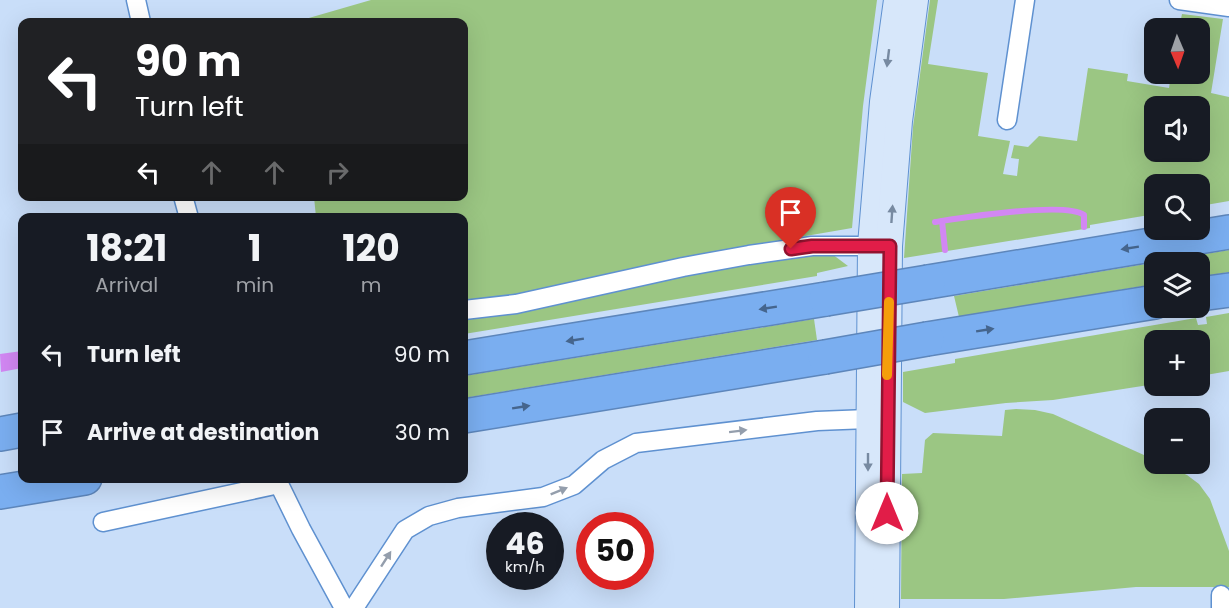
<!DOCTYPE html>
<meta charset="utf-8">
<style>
:root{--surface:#171b24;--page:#242831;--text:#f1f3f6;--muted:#9ea1a6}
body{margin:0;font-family:Poppins,sans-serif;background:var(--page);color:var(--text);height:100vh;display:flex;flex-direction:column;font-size:22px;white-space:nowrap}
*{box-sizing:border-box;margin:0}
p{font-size:20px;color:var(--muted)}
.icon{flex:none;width:33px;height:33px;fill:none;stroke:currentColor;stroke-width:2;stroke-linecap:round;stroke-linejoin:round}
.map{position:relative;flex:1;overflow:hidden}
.drawer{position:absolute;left:18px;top:213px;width:450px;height:270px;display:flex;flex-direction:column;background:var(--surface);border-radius:12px;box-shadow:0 6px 24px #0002}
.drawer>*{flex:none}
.top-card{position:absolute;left:18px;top:18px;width:450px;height:183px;border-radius:12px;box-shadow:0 6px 24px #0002;background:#202124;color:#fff;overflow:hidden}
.needle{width:39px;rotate:178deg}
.buttons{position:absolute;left:1144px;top:18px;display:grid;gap:12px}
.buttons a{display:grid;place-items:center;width:66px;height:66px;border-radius:12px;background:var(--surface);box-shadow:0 6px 24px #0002;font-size:30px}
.speed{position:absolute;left:486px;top:512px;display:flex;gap:12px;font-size:30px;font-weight:700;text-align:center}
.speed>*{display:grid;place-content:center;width:78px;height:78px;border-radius:50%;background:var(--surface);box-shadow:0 6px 24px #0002;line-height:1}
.speed small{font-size:15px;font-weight:400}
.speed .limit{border:9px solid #d22;background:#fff;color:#111}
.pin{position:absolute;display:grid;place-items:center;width:51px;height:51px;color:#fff;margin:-62px -26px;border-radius:50% 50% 50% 0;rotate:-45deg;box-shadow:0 0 6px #0007}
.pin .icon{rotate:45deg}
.me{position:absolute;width:66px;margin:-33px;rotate:0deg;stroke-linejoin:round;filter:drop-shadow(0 0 4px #0008)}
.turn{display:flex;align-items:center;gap:21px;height:126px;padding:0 18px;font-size:27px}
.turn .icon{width:78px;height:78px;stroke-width:2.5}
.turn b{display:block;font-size:42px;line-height:51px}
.lanes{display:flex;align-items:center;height:57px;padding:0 18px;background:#0003;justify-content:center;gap:30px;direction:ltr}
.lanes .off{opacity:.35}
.eta{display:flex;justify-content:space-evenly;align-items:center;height:102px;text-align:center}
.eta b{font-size:36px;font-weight:700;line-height:42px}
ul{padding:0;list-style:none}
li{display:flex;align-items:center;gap:18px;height:78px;padding:0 18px}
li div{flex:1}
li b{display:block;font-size:22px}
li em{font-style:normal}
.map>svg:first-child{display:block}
.green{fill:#9bc683;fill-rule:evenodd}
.water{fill:#d287f3}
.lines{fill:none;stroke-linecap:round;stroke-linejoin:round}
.stream{stroke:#d287f3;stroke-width:6}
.minor-casing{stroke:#5f91d0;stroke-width:21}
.secondary-casing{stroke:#5f91d0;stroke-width:28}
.motorway-casing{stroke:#5d86bb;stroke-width:36}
.minor{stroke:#fff;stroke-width:18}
.secondary{stroke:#d7e7fa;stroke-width:26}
.motorway{stroke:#7aaef0;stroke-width:33}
.motorway-bridge-casing{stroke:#5d86bb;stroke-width:36;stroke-linecap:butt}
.motorway-bridge{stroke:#7aaef0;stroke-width:33}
.oneway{fill:#778aa1}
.oneway2{fill:#45658d}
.oneway3{fill:#949eac}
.route-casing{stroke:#92132f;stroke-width:15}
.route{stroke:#e11d48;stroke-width:10}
.slow{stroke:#f59e0b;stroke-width:10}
</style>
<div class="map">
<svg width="1229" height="608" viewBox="0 0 1229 608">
<rect width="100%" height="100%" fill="#c9def9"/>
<g class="green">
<polygon points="371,0 877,0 863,106 852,228 771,242 492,301 464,303 464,218 316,217 314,197 464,196 464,22 295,22"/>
<path d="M930 0H938L928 64 988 73 978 136 1010 141 1003 174 1017 176 1019 159 1011 158 1014 145 1028 147 1039 136 1077 141 1088 68 1128 74 1127 81 1169 88 1171 74H1200V28H1179L1182 14 1223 19 1211 93 1229 97V201L1200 206V184H1155V214L1090 225V228L904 258 913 127ZM1200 106V152H1155V106Z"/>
<polygon points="1229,250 1229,272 1200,277 1200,262 1155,262 1155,284 959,317 954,296"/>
<polygon points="803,252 832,254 848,266 817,273 817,276 464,334 464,318"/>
<polygon points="1229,313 1229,371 1200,376 1200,340 1155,340 1155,384 1053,400 1006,403 925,413 903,402 903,372 955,363 955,359 1196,318 1198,325 1207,324 1206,317"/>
<polygon points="814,319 817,340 464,398 464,376"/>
<polygon points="1016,409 1035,410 1053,414 1155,460 1155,464 1163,464 1187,475 1199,484 1210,499 1229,551 1229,587 1136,587 1004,599 901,599 902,474 922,473 925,440 933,433 1002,436 1005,410"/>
</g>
<polygon class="water" points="22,351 22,368 1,372 0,354"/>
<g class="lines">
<g class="stream">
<polyline points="942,221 945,250"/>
<path d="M935 222C961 218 1065 201 1084 215V227"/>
</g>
<g class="minor-casing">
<g id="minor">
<polyline points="136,0 141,22"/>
<polyline points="1179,0 1229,7"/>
<polyline points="1007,120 1025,0"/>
<polyline points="183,196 189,218"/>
<polyline points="464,310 516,304 683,267 749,255 812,246 881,246"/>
<polyline points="276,478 301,529 344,608"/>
<polyline points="103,522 279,484"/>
<polyline points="354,608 405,530 429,516 458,508 543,497 574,485 603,460 636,443 817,421 868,419"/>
<polyline points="1221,608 1221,595"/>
</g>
</g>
<g class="secondary-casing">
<g id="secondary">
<polyline points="868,608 871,245 883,102 897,0"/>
<polyline points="886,608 889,246 899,121 915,0"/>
</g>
</g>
<g class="motorway-casing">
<g id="motorway">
<polyline points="928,282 1229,232"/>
<polyline points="1200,294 1229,290"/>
<polyline points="927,339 1155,302"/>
<polyline points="464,358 826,299"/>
<polyline points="464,416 825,357"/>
<polyline points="0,434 22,430"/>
<polyline points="0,492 85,478"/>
</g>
</g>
<use href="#minor" class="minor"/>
<use href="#secondary" class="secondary"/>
<use href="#motorway" class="motorway"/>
<g class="motorway-bridge-casing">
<g id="motorway-bridge">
<polyline points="826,299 928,282"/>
<polyline points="825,357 927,339"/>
</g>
</g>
<use href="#motorway-bridge" class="motorway-bridge"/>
</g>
<defs><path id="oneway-solid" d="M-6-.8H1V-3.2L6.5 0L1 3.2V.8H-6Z" transform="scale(1.5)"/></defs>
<g class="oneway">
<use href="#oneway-solid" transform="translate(888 58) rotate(97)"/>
<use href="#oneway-solid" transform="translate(892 214) rotate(-86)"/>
<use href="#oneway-solid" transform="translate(868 462) rotate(90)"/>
</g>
<g class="oneway2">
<use href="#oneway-solid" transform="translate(1130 248) rotate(171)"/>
<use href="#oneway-solid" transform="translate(768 308) rotate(171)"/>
<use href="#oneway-solid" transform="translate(985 330) rotate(-9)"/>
<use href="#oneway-solid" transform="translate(575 340) rotate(171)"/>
<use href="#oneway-solid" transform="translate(521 407) rotate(-9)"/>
</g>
<g class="oneway3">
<use href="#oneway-solid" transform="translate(738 431) rotate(-7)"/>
<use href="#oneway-solid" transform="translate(559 491) rotate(-22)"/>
<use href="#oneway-solid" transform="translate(386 559) rotate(-57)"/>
</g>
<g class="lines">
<g class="route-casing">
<polyline id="route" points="791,249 812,246 890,246 887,513"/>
</g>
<use href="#route" class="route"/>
<polyline class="slow" points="887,375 889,302"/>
</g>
</svg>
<div class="buttons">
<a><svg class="needle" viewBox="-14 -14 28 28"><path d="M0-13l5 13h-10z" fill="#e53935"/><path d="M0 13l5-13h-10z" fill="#9ea1a6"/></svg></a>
<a><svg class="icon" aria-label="sound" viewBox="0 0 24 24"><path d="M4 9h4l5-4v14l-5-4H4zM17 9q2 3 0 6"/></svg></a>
<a><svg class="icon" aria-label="search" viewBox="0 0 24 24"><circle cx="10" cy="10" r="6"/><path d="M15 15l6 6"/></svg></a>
<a><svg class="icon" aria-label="layers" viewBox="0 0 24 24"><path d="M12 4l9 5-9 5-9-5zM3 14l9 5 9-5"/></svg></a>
<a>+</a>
<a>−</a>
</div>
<div class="speed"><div>46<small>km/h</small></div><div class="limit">50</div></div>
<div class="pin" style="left:791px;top:249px;background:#d93025"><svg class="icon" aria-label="arrive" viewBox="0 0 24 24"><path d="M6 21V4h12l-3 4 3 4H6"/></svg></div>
<svg class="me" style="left:887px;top:513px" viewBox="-20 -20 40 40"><circle r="19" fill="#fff"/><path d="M0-13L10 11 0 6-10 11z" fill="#e11d48"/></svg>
<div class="top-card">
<div class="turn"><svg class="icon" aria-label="left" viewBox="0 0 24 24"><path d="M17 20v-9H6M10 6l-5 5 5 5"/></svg><div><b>90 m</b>Turn left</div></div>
<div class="lanes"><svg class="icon" aria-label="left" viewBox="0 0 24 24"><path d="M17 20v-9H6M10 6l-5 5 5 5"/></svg><svg class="icon off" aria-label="ahead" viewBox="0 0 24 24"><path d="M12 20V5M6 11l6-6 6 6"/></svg><svg class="icon off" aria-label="ahead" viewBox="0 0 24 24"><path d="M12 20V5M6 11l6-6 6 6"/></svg><svg class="icon off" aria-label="right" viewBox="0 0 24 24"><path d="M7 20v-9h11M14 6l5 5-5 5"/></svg></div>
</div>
<section class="drawer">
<div class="eta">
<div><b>18:21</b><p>Arrival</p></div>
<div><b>1</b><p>min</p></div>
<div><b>120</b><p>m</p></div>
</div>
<ul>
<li><svg class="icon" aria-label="left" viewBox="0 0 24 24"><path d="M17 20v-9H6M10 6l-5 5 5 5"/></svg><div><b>Turn left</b></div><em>90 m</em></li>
<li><svg class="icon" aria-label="arrive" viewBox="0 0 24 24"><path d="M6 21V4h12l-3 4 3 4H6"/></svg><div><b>Arrive at destination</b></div><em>30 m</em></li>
</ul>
</section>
</div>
